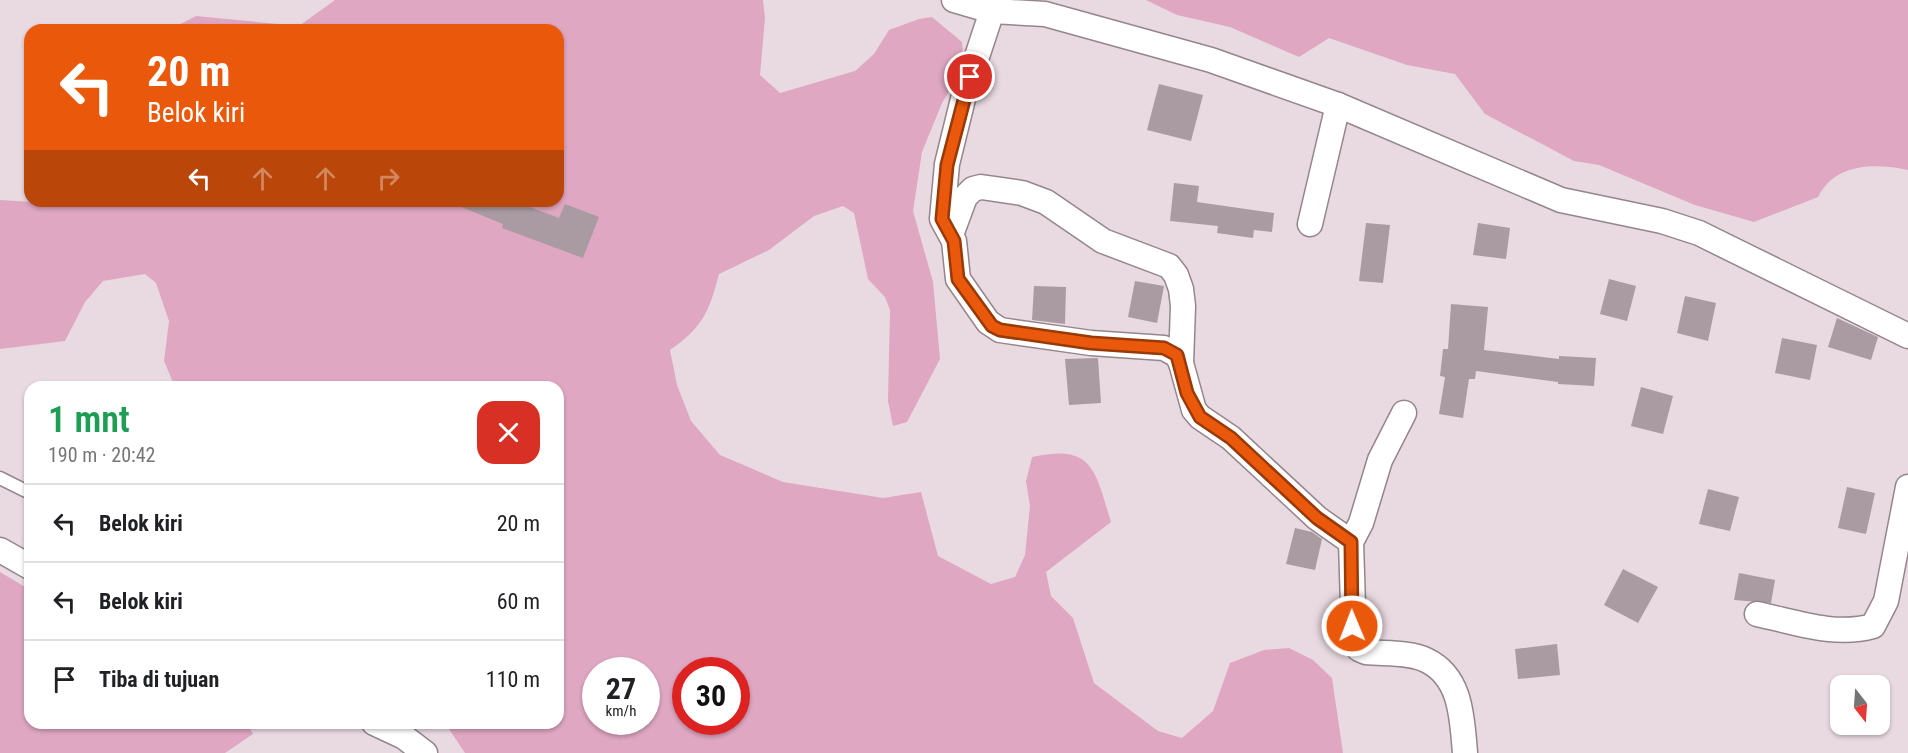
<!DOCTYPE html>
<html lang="id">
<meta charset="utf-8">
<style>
:root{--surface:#fff;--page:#f6f6f6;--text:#202124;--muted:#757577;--line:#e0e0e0}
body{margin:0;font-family:"Roboto Condensed",sans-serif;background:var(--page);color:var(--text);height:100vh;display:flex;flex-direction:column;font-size:22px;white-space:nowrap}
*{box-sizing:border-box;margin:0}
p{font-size:20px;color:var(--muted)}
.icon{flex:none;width:33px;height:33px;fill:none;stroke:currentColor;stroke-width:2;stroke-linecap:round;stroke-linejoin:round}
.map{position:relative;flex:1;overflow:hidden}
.sheet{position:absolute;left:24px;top:381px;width:540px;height:348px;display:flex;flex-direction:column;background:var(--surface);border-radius:18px;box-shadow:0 2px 4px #0004}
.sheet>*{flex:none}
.guide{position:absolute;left:24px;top:24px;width:540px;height:183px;border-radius:18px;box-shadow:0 2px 4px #0004;background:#ea580c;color:#fff;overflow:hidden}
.needle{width:39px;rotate:163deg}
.tools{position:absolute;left:1830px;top:675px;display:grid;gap:12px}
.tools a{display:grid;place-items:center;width:60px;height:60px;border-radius:12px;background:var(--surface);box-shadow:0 2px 4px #0004;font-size:30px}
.speed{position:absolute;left:582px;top:657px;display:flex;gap:12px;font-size:30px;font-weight:700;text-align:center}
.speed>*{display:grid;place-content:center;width:78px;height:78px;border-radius:50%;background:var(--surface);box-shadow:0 2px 4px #0004;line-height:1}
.speed small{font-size:15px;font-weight:400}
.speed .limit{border:9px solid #d22;background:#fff;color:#111}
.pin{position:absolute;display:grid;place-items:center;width:51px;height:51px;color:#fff;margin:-26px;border:3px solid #fff;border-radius:50%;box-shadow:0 2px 6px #0007}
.me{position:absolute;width:66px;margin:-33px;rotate:359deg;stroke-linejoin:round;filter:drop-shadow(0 0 4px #0008)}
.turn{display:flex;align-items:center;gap:21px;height:126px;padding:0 24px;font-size:27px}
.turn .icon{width:78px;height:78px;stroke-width:2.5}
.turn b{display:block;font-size:42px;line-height:51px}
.lanes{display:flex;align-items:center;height:57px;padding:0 24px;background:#0003;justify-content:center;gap:30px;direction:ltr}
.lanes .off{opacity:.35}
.round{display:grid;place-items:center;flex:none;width:63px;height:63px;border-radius:18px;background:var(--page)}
.headline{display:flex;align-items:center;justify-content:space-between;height:102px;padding:0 24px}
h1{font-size:36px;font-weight:600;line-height:45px;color:#1e9e55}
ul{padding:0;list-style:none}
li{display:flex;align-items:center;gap:18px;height:78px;padding:0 24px;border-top:2px solid var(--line)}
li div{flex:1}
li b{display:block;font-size:22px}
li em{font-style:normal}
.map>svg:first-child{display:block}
.green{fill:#dfa7c2;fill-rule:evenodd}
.building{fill:#a99ba1}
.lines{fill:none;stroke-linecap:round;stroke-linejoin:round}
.service-casing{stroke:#94868c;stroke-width:15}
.minor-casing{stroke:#94868c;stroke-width:27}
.service{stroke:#fff;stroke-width:12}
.minor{stroke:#fff;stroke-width:24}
.route-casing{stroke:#983908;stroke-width:15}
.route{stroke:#ea580c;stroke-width:10}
</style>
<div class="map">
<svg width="1908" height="753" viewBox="0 0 1908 753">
<rect width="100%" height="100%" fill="#e9dae1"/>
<g class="green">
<path d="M335 0H763L765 18 760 75 780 93 855 71 874 54 889 30 919 19 932 17 962 42 964 67 942 103 922 152 913 211 933 282 940 359 907 422 893 426 888 401 890 310 885 297 868 279 854 213 843 206 814 216 769 250 719 274C709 312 703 327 670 350L677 385 691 421 720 455 783 482 883 498 921 492 938 556 991 584 1015 577 1025 555 1030 506 1026 481 1032 457C1094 443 1095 471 1111 522L1046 572 1051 596 1073 618 1094 683 1158 731 1182 738 1213 711 1230 663 1264 650 1289 648 1313 660 1332 678 1343 753H465L445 723H558V387H175L164 361 169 321 156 283 145 274 103 281 85 302 65 341 0 349V200L49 203 558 201V30H169L196 16 299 26ZM596 670H646V722H596ZM686 670H736V722H686Z"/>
<path d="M1146 0H1908V170C1875 163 1835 163 1818 197L1754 222 1695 205 1599 165 1574 161 1485 114 1455 74 1407 65 1329 38 1299 57 1230 27 1177 15Z"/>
<polygon points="0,572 30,590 30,723 247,723 253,734 225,753 0,753"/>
</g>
<g class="building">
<polygon points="1159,84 1203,95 1191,141 1147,130"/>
<polygon points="1174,183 1199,186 1197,202 1274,213 1272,232 1254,230 1253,238 1217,233 1218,226 1170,221"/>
<polygon points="514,201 559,218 565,204 599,217 583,258 502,228 503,224 449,202"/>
<polygon points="1366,223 1390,225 1383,283 1359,281"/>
<polygon points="1478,223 1510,228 1506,259 1473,255"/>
<polygon points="1609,279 1636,286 1627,321 1600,314"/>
<polygon points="1135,281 1164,286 1157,323 1128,317"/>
<polygon points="1034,286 1066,287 1065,324 1032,320"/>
<polygon points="1685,296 1716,303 1708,341 1677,333"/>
<polygon points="1451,304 1488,307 1484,350 1559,359 1559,356 1596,358 1594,386 1558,384 1558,382 1476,371 1475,379 1469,379 1463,418 1439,414 1445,377 1440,376 1443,349 1448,349"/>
<polygon points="1837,318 1878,337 1871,360 1828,347"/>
<polygon points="1782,338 1817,345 1810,380 1775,373"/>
<polygon points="1098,358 1101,403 1069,405 1065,359"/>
<polygon points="1641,387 1673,396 1663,434 1631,426"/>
<polygon points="1847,487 1875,493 1866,534 1838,528"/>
<polygon points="1708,489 1739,497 1730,531 1699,524"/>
<polygon points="1295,528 1312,532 1322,539 1315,570 1286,564"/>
<polygon points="1623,569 1658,587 1638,623 1604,605"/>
<polygon points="1739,573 1775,580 1771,603 1734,600"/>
<polygon points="1557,644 1560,675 1518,679 1515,649"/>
</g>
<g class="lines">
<g class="service-casing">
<polyline id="service" points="0,478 30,493"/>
</g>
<g class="minor-casing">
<g id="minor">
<polyline points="954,0 992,11 1045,14 1211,60 1338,105 1561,200 1662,221 1699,233 1908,336"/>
<polyline points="992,11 963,99 947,164 942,219 954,241 958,279 988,322 1000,330 1091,343 1164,348 1177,355 1181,363"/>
<polyline points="1310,224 1338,105"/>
<polyline points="952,232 965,197 973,189 981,187 1022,193 1046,202 1103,241 1169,266 1176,275 1181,289 1183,306 1181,363 1194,410 1200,417 1231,438 1317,518 1351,542"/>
<path d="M1404 413 1380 460 1361 523 1351 542 1354 638 1359 649 1366 652C1385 654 1409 652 1426 660 1462 677 1462 719 1465 753"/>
<polyline points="0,550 30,567"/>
<path d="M1757 614C1795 622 1835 637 1873 626L1886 601 1908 487"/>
<polyline points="374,723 404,737 425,753"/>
</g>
</g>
<use href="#service" class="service"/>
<use href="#minor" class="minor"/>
</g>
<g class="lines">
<g class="route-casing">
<polyline id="route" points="970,77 947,165 942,219 954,241 958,279 992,326 1000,330 1091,343 1164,348 1177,355 1187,393 1200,417 1231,438 1317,518 1351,542 1352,626"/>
</g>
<use href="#route" class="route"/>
</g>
</svg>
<div class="tools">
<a><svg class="needle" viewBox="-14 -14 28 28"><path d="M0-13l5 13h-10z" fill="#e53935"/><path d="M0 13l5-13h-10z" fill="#757577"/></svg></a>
</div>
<div class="speed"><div>27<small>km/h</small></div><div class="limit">30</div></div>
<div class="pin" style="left:970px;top:77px;background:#d93025"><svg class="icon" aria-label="arrive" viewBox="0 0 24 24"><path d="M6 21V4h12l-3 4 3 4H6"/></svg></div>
<svg class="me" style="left:1352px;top:626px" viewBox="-20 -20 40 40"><circle r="17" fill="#ea580c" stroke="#fff" stroke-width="3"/><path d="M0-11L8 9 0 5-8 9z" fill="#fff"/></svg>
<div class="guide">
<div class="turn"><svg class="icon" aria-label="left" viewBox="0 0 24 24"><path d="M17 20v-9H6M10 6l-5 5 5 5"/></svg><div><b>20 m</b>Belok kiri</div></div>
<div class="lanes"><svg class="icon" aria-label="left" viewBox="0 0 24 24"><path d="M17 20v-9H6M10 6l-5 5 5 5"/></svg><svg class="icon off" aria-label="ahead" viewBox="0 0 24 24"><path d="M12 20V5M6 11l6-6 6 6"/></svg><svg class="icon off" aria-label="ahead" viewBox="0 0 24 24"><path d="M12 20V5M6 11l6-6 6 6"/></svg><svg class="icon off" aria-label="right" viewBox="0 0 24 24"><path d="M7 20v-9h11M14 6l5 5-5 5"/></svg></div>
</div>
<section class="sheet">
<div class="headline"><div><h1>1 mnt</h1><p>190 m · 20:42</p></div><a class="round" style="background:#d93025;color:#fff"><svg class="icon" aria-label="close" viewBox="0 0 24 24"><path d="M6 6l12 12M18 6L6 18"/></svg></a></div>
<ul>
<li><svg class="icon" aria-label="left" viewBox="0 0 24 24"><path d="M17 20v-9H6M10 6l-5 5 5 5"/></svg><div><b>Belok kiri</b></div><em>20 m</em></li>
<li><svg class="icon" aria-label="left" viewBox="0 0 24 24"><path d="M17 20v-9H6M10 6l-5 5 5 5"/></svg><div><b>Belok kiri</b></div><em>60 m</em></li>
<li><svg class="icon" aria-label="arrive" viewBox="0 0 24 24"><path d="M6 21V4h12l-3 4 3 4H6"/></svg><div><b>Tiba di tujuan</b></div><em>110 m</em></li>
</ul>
</section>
</div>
